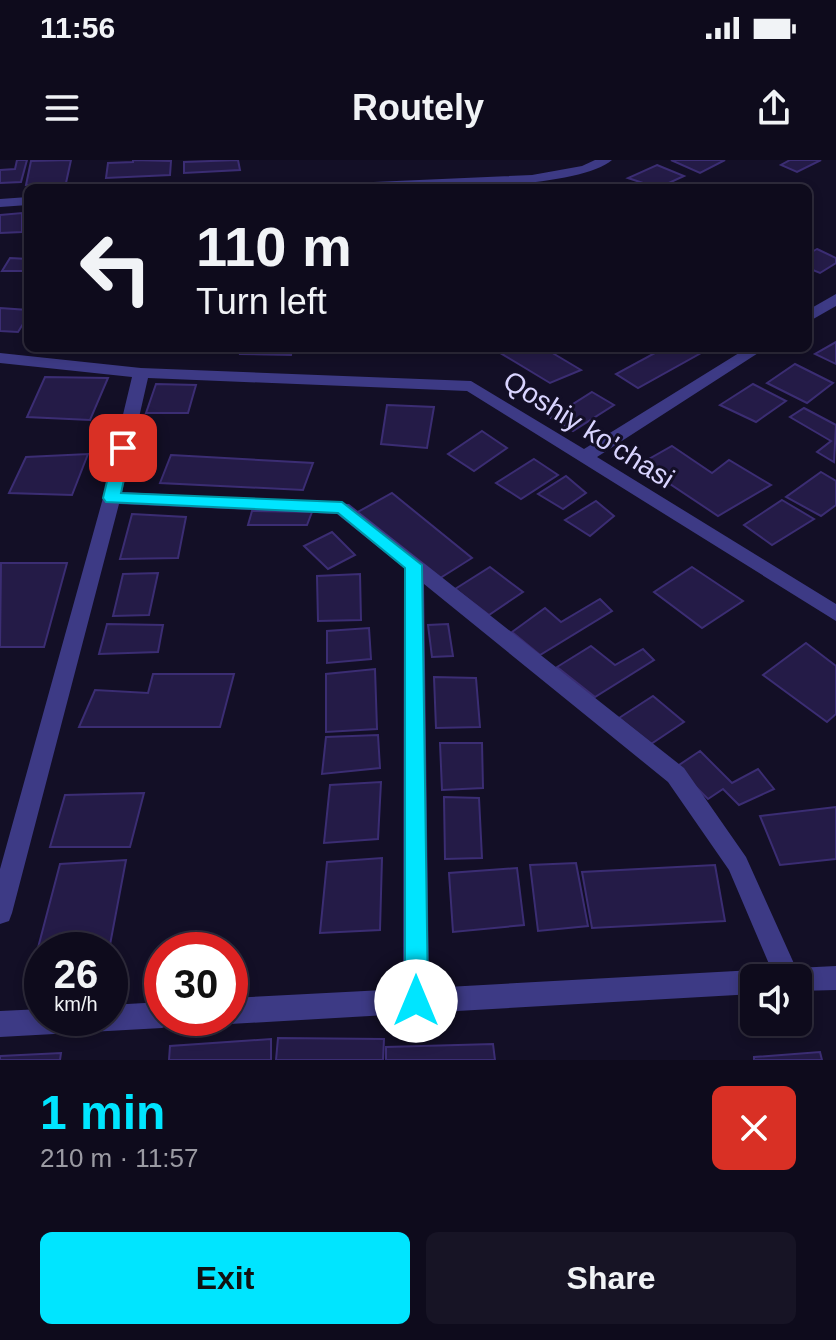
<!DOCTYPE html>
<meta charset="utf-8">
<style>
:root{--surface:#0e0b1c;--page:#171425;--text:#f1f3f6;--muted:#9b9ba3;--line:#2e2b3b;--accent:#00e5ff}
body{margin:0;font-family:Arial,sans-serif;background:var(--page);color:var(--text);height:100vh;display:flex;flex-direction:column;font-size:30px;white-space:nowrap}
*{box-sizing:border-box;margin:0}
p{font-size:26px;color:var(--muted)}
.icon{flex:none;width:44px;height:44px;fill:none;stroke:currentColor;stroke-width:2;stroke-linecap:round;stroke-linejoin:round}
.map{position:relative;height:900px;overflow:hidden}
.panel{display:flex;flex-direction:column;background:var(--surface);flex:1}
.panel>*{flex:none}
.top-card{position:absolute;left:24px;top:24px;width:788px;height:168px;border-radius:12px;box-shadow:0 4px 12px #0003,0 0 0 2px var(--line);background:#0e0b1c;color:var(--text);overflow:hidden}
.tools{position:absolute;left:740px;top:804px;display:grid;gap:16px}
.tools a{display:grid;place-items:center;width:72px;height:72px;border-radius:12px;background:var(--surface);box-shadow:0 4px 12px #0003,0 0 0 2px var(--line);font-size:40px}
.speed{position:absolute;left:24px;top:772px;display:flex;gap:16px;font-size:40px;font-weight:700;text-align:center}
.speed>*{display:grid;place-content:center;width:104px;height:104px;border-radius:50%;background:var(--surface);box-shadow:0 4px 12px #0003,0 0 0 2px var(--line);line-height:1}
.speed small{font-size:20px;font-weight:400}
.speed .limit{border:12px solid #d22;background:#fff;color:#111}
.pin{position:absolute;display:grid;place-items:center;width:68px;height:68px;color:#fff;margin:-34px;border-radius:16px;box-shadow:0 4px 12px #0006}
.me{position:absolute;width:88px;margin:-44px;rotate:0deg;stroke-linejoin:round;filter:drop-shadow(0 0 6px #0008)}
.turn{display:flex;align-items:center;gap:28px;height:168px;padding:0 40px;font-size:36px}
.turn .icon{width:104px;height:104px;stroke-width:2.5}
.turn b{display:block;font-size:56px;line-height:68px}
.round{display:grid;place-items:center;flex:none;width:84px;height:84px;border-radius:12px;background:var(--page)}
.summary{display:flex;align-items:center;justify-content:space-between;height:136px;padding:0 40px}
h1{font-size:48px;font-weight:700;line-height:60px;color:var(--accent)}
.primary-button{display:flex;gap:16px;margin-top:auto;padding:16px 40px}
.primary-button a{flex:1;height:92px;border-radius:12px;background:var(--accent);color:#111;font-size:32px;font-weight:700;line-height:92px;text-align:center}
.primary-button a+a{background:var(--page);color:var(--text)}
.status{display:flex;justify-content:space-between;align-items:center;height:56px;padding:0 40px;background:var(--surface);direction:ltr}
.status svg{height:22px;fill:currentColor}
header{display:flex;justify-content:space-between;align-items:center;height:104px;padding:0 40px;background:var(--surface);font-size:36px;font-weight:700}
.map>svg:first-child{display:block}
.building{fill:#241b47;stroke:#3b2d73;stroke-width:2}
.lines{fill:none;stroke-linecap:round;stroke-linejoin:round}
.minor{fill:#3d3a85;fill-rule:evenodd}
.route{fill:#00e5ff;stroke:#0095a6;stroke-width:2}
.labels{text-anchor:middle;stroke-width:6;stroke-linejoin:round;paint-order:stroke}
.street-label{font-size:28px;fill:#d9d4ff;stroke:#130f26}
</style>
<div class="status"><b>11:56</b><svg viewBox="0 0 49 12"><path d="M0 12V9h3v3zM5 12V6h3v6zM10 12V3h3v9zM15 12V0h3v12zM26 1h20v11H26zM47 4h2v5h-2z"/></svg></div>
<header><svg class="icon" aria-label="menu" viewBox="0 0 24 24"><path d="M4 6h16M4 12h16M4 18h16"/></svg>Routely<svg class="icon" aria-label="share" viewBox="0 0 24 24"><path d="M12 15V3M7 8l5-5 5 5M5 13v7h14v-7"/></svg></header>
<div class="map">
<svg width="836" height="900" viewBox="0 0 836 900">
<rect width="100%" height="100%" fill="#130f26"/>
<g class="building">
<polygon points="17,0 27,0 21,22 0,23 0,10 15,9"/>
<polygon points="71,0 66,23 26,25 31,1"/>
<polygon points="133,0 171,1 170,15 106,18 108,3 133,2"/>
<polygon points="238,0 240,10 184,13 184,2"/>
<polygon points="671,0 725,0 700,13"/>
<polygon points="790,0 821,0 797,12 781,5"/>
<polygon points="657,5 684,16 658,28 628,18"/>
<polygon points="22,53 22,72 0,73 0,55"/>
<polygon points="817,89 836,98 836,103 820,113 808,108 808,94"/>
<polygon points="10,98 28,99 28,111 2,111"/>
<polygon points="0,148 28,150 28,156 18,172 0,171"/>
<polygon points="836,182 836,204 815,194"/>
<polygon points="241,188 292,188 291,195 240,194"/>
<polygon points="515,188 544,188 581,210 550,223 502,194"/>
<polygon points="664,188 692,188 701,193 638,228 616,214"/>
<polygon points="795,204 833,223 807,243 767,223"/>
<polygon points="45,217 108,218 90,260 27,257"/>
<polygon points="156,224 196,225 188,253 146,253"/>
<polygon points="753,224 786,241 756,262 720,245"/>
<polygon points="592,232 614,245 573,271 551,258"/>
<polygon points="387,245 434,247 427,288 381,284"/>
<polygon points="804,248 836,265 834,302 817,292 831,281 790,257"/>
<polygon points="482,271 507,288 474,311 448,294"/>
<polygon points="672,286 712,313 729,300 771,325 718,356 640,304"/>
<polygon points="88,294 72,335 9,333 26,297"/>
<polygon points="171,295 313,303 303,330 160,323"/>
<polygon points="534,299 558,315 521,339 496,323"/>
<polygon points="821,312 836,321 836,345 821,356 786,337"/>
<polygon points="566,316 586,333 563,349 538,334"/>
<polygon points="392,333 472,398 437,420 356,353"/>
<polygon points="782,340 814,359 772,385 744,365"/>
<polygon points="596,341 614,356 590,376 565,360"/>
<polygon points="252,351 312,352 307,365 248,365"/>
<polygon points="132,354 186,357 178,398 120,399"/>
<polygon points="332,372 355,395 328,409 304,386"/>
<polygon points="1,403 67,403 44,487 0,487"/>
<polygon points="490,407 523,432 489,455 455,429"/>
<polygon points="692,407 743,441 702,468 654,432"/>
<polygon points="158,413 149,455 113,456 123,414"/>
<polygon points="360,414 361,460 318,461 317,416"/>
<polygon points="600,439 612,451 540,495 512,472 545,448 561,462"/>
<polygon points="107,464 163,465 158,492 99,494"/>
<polygon points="448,464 453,496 432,497 428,465"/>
<polygon points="369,468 371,499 327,503 327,471"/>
<polygon points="806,483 836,506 836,554 827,562 763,515"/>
<polygon points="591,486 615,505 643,489 654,500 595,537 557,507"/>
<polygon points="375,509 377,569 326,572 326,514"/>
<polygon points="153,514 234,514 220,567 79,567 95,530 148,533"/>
<polygon points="434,517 476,518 480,567 436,568"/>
<polygon points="653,536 684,562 651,584 619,558"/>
<polygon points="378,575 380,608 322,614 326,577"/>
<polygon points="440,583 482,583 483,628 442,630"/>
<polygon points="700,591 732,623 758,609 774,629 739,645 723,629 708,639 676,607"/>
<polygon points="381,622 378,679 324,683 330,625"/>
<polygon points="144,633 130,687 50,687 65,635"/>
<polygon points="444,637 479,638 482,698 445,699"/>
<polygon points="836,647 836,699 780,705 760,656"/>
<polygon points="382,698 380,770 320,773 327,702"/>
<polygon points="126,700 109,790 42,790 42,802 34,803 60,704"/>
<polygon points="576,703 588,766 538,771 530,705"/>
<polygon points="715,705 725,761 592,768 582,712"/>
<polygon points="517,708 524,765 453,772 449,713"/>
<polygon points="278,878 384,879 383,900 276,900"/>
<polygon points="271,879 271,900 169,900 170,886"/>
<polygon points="493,884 495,900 386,900 386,887"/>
<polygon points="820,892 822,900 754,900 754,897"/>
<polygon points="61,893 60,900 0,900 0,896"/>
</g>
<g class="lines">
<g class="minor">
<path d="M595 0H612C573 34 378 28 321 28L328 24 532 15 582 6Z"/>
<polygon points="28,37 28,45 0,47 0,39"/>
<polygon points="836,134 836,146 808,162 808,150"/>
<polygon points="747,188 766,188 597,297 836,444 836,461 467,231 148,218 122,332 349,344 684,608 746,697 796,808 836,806 836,830 798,831 798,818 775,818 729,710 668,622 424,424 429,828 754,810 763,813 765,818 754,818 754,834 230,864 221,860 230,858 230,838 403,829 404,408 337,354 119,344 12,753 9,761 0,764 0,709 103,338 132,217 0,203 0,193 141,208 471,221 584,289"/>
<polygon points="162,842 162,858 174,858 171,864 162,868 0,877 0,851 42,849 42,858 110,858 110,845"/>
</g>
</g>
<polygon class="route" points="123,283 131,288 121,333 342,342 422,405 428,841 425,849 416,852 408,849 405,841 405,408 338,353 106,342 103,338 115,288"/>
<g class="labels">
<g class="street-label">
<text transform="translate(589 269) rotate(32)" y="10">Qoshiy ko'chasi</text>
</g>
</g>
</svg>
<div class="tools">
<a><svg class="icon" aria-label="sound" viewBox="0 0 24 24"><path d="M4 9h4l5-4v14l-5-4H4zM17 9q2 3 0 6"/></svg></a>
</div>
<div class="speed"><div>26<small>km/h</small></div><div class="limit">30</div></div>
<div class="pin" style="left:123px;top:288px;background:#d93025"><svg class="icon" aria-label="arrive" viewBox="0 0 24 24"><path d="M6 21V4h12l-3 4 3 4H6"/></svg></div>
<svg class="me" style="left:416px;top:841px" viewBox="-20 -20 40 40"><circle r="19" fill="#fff"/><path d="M0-13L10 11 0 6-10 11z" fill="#00e5ff"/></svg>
<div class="top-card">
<div class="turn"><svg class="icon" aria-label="left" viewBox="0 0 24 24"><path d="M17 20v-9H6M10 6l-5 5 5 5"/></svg><div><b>110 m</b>Turn left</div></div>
</div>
</div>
<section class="panel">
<div class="summary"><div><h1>1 min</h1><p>210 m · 11:57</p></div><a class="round" style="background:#d93025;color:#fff"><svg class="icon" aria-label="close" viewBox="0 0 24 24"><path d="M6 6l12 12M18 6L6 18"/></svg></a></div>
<div class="primary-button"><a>Exit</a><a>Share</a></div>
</section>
